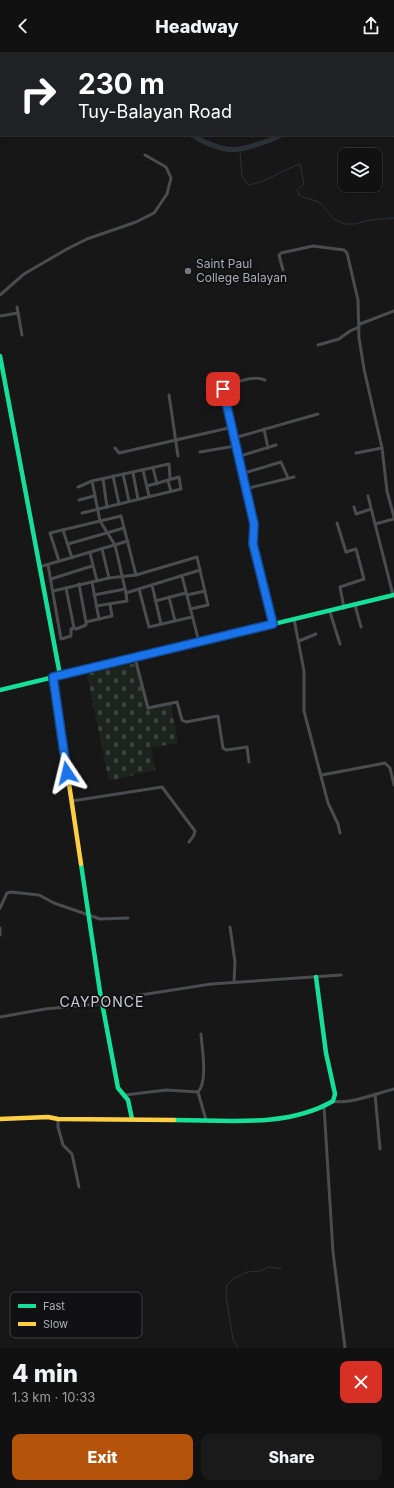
<!DOCTYPE html>
<meta charset="utf-8">
<style>
:root{--surface:#111;--page:#1a1a1a;--text:#f1f3f6;--muted:#9c9d9f;--line:#303131;--accent:#b45309}
body{margin:0;font-family:Inter,sans-serif;background:var(--page);color:var(--text);height:100vh;display:flex;flex-direction:column;font-size:15px;white-space:nowrap}
*{box-sizing:border-box;margin:0}
p{font-size:13px;color:var(--muted)}
.icon{flex:none;width:22px;height:22px;fill:none;stroke:currentColor;stroke-width:2;stroke-linecap:round;stroke-linejoin:round}
.map{position:relative;height:1296px;overflow:hidden}
.drawer{display:flex;flex-direction:column;background:var(--surface);flex:1}
.drawer>*{flex:none}
.banner{position:absolute;left:0px;top:0px;width:394px;height:84px;box-shadow:0 2px 6px #0003,0 0 0 1px var(--line);background:#202124;color:#fff;overflow:hidden}
.buttons{position:absolute;left:338px;top:96px;display:grid;gap:8px}
.buttons a{display:grid;place-items:center;width:44px;height:44px;border-radius:8px;background:var(--surface);box-shadow:0 2px 6px #0003,0 0 0 1px var(--line);font-size:20px}
.pin{position:absolute;display:grid;place-items:center;width:34px;height:34px;color:#fff;margin:-17px;border-radius:8px;box-shadow:0 2px 6px #0006}
.me{position:absolute;width:44px;margin:-22px;rotate:350deg;stroke-linejoin:round;filter:drop-shadow(0 0 3px #0008)}
.turn{display:flex;align-items:center;gap:14px;height:84px;padding:0 12px;font-size:18px}
.turn .icon{width:52px;height:52px;stroke-width:2.5}
.turn b{display:block;font-size:28px;line-height:34px}
.round{display:grid;place-items:center;flex:none;width:42px;height:42px;border-radius:8px;background:var(--page)}
.overview{display:flex;align-items:center;justify-content:space-between;height:68px;padding:0 12px}
h1{font-size:24px;font-weight:800;line-height:30px}
.button{display:flex;gap:8px;margin-top:auto;padding:8px 12px}
.button a{flex:1;height:46px;border-radius:8px;background:var(--accent);color:#fff;font-size:16px;font-weight:800;line-height:46px;text-align:center}
.button a+a{background:var(--page);color:var(--text)}
header{display:flex;justify-content:space-between;align-items:center;height:52px;padding:0 12px;background:var(--surface);font-size:18px;font-weight:800}
.map>svg:first-child{display:block}
.cemetery{fill:url(#cemetery-stones)}
.lines{fill:none;stroke-linecap:round;stroke-linejoin:round}
.stream{stroke:#2a3239;stroke-width:1}
.river{stroke:#2a3239;stroke-width:5}
.street{stroke:#4b4c50;stroke-width:3}
.fast{stroke:#16e098;stroke-width:4.5}
.slow{stroke:#ffcf43;stroke-width:4.5}
.route-casing{stroke:#114b97;stroke-width:10}
.route{stroke:#1a73e8;stroke-width:7}
.poi-dot{fill:#757880;stroke:#111113;stroke-width:1.5}
.labels{text-anchor:middle;stroke-width:4;stroke-linejoin:round;paint-order:stroke}
.poi-label{font-size:12px;fill:#a8adb8;stroke:#111113;text-anchor:start}
.quarter-label{font-size:14px;letter-spacing:1px;fill:#c9ccd4;stroke:#111113}
.key{fill:#111113;stroke:#3e4045;stroke-width:1}
.key-label{font-size:11px;fill:#a8adb8}
</style>
<header><svg class="icon" aria-label="back" viewBox="0 0 24 24"><path d="M15 5l-7 7 7 7"/></svg>Headway<svg class="icon" aria-label="share" viewBox="0 0 24 24"><path d="M12 15V3M7 8l5-5 5 5M5 13v7h14v-7"/></svg></header>
<div class="map">
<svg width="394" height="1296" viewBox="0 0 394 1296">
<defs>
<pattern id="cemetery-stones" width="16" height="16" patternUnits="userSpaceOnUse"><rect width="16" height="16" fill="#1d241e"/><path d="M2 7V4a2 2 0 0 1 4 0v3zM10 15v-3a2 2 0 0 1 4 0v3z" fill="#3b413d"/></pattern>
</defs>
<rect width="100%" height="100%" fill="#171717"/>
<polygon class="cemetery" points="137,611 149,655 170,649 178,691 151,696 155,718 109,729 87,622"/>
<g class="lines">
<g class="stream">
<path d="M240 99 242 124 248 133C268 130 282 118 300 112L304 132 297 138 300 144 319 150 334 167 345 172H355L370 168 394 166"/>
<polyline points="238,1296 233,1287 227,1251 226,1241 227,1233 233,1227 247,1220 261,1219 268,1215 282,1217"/>
</g>
<g class="river">
<polyline points="191,1 191,0"/>
<polyline points="328,1 329,0"/>
<path d="M192 83C229 105 239 99 278 85L280 83"/>
</g>
<g class="street">
<polyline points="262,0 263,1"/>
<polyline points="283,1 283,0"/>
<polyline points="283,218 279,203 281,201 313,194 344,198 347,201 358,248 359,286 364,317 382,396 387,439 394,465"/>
<polyline points="0,243 24,222 67,197 87,187 136,170 154,161 167,142 171,126 166,115 145,103"/>
<polyline points="17,255 22,283"/>
<polyline points="0,264 18,261"/>
<polyline points="360,272 394,259"/>
<polyline points="318,293 339,287 350,279 359,275"/>
<path d="M265 328C255 323 233 331 223 335L254 471 253 492 273 572"/>
<polyline points="169,343 178,404"/>
<polyline points="264,377 268,396"/>
<polyline points="234,386 318,362"/>
<polyline points="115,396 119,401 233,375"/>
<polyline points="200,400 235,394"/>
<polyline points="356,401 382,396"/>
<polyline points="237,405 276,393"/>
<polyline points="153,416 157,432"/>
<polyline points="143,418 149,444"/>
<polyline points="133,421 138,447"/>
<polyline points="123,422 129,449"/>
<polyline points="241,422 281,410 288,426"/>
<polyline points="113,424 119,452"/>
<polyline points="103,427 107,455"/>
<polyline points="92,429 100,469 115,493 126,541 200,518"/>
<polyline points="168,429 171,439"/>
<polyline points="78,435 92,429 169,412 170,426"/>
<polyline points="245,437 294,425"/>
<polyline points="368,444 393,543"/>
<polyline points="79,448 94,444"/>
<polyline points="354,455 356,462 371,457"/>
<polyline points="82,461 181,437 179,425 147,434"/>
<polyline points="337,471 346,500 356,497 364,527 340,535 344,556"/>
<polyline points="375,472 394,467"/>
<polyline points="63,478 72,506"/>
<polyline points="68,492 124,476"/>
<polyline points="102,497 109,526"/>
<polyline points="90,501 97,529"/>
<polyline points="59,509 50,481 121,464 136,523"/>
<polyline points="48,513 61,587 71,584 71,577 74,576"/>
<polyline points="39,515 128,489"/>
<polyline points="182,524 199,590"/>
<polyline points="51,527 92,514"/>
<polyline points="92,530 99,567"/>
<polyline points="152,533 161,572"/>
<polyline points="66,536 74,576 76,577 86,573 86,570 79,532"/>
<polyline points="139,537 149,575 192,565"/>
<polyline points="53,539 109,526 136,523 197,505 208,553 190,557"/>
<polyline points="94,543 125,537"/>
<polyline points="187,543 205,539"/>
<polyline points="169,545 175,569"/>
<polyline points="155,549 186,541"/>
<polyline points="355,553 361,575"/>
<polyline points="96,554 127,549 126,541"/>
<polyline points="330,560 340,592"/>
<polyline points="294,567 304,619 304,659 328,751 338,772 340,781"/>
<polyline points="86,570 112,564 110,552"/>
<polyline points="299,589 316,582"/>
<polyline points="135,606 148,656 177,650 182,668 186,670 218,664 223,696 226,698 247,695 249,710"/>
<polyline points="322,723 385,711 390,716 394,733"/>
<polyline points="72,749 162,735 195,779 194,783 189,790"/>
<polyline points="0,856 7,841 11,840 39,843 54,851 100,867 128,866"/>
<polyline points="230,875 235,910 234,930"/>
<polyline points="0,876 0,883"/>
<polyline points="0,965 45,957 97,952 102,949 211,932 341,923"/>
<polyline points="198,1040 206,1068"/>
<polyline points="375,1042 380,1097"/>
<path d="M125 1043 166 1038 198 1040C208 1030 202 996 201 982"/>
<path d="M333 1049C348 1053 378 1041 394 1037"/>
<polyline points="324,1054 333,1200 345,1296"/>
<polyline points="58,1067 58,1075 63,1093 72,1102 79,1135"/>
</g>
<g class="fast">
<polyline points="0,304 60,623"/>
<polyline points="0,638 394,543"/>
<polyline points="81,812 100,940 118,1036 128,1048 132,1067"/>
<path d="M174 1068C226 1068 287 1076 333 1049L335 1042 326 1001 316 925"/>
</g>
<g class="slow">
<polyline points="53,625 81,812"/>
<polyline points="0,1067 48,1065 58,1067 174,1068"/>
</g>
</g>
<g class="lines">
<g class="route-casing">
<polyline id="route" points="67,721 53,625 273,572 253,492 254,472 223,337"/>
</g>
<use href="#route" class="route"/>
</g>
<circle class="poi-dot" cx="188" cy="219" r="4"/>
<g class="labels">
<g class="poi-label">
<text x="196" y="216">Saint Paul<tspan x="196" dy="14">College Balayan</tspan></text>
</g>
<g class="quarter-label">
<text x="102" y="955">CAYPONCE</text>
</g>
</g>
<rect x="10" y="1240" width="132" height="46" rx="6" class="key"/>
<rect x="18" y="1252" width="18" height="4" fill="#16e098"/>
<rect x="18" y="1270" width="18" height="4" fill="#ffcf43"/>
<g class="key-label">
<text x="43" y="1258">Fast</text>
<text x="43" y="1276">Slow</text>
</g>
</svg>
<div class="buttons">
<a><svg class="icon" aria-label="layers" viewBox="0 0 24 24"><path d="M12 4l9 5-9 5-9-5zM3 14l9 5 9-5"/></svg></a>
</div>
<div class="pin" style="left:223px;top:337px;background:#d93025"><svg class="icon" aria-label="arrive" viewBox="0 0 24 24"><path d="M6 21V4h12l-3 4 3 4H6"/></svg></div>
<svg class="me" style="left:67px;top:721px" viewBox="-20 -20 40 40"><path d="M0-17L14 15 0 8-14 15z" fill="#1a73e8" stroke="#fff" stroke-width="4"/></svg>
<div class="banner">
<div class="turn"><svg class="icon" aria-label="right" viewBox="0 0 24 24"><path d="M7 20v-9h11M14 6l5 5-5 5"/></svg><div><b>230 m</b>Tuy-Balayan Road</div></div>
</div>
</div>
<section class="drawer">
<div class="overview"><div><h1>4 min</h1><p>1.3 km · 10:33</p></div><a class="round" style="background:#d93025;color:#fff"><svg class="icon" aria-label="close" viewBox="0 0 24 24"><path d="M6 6l12 12M18 6L6 18"/></svg></a></div>
<div class="button"><a>Exit</a><a>Share</a></div>
</section>
